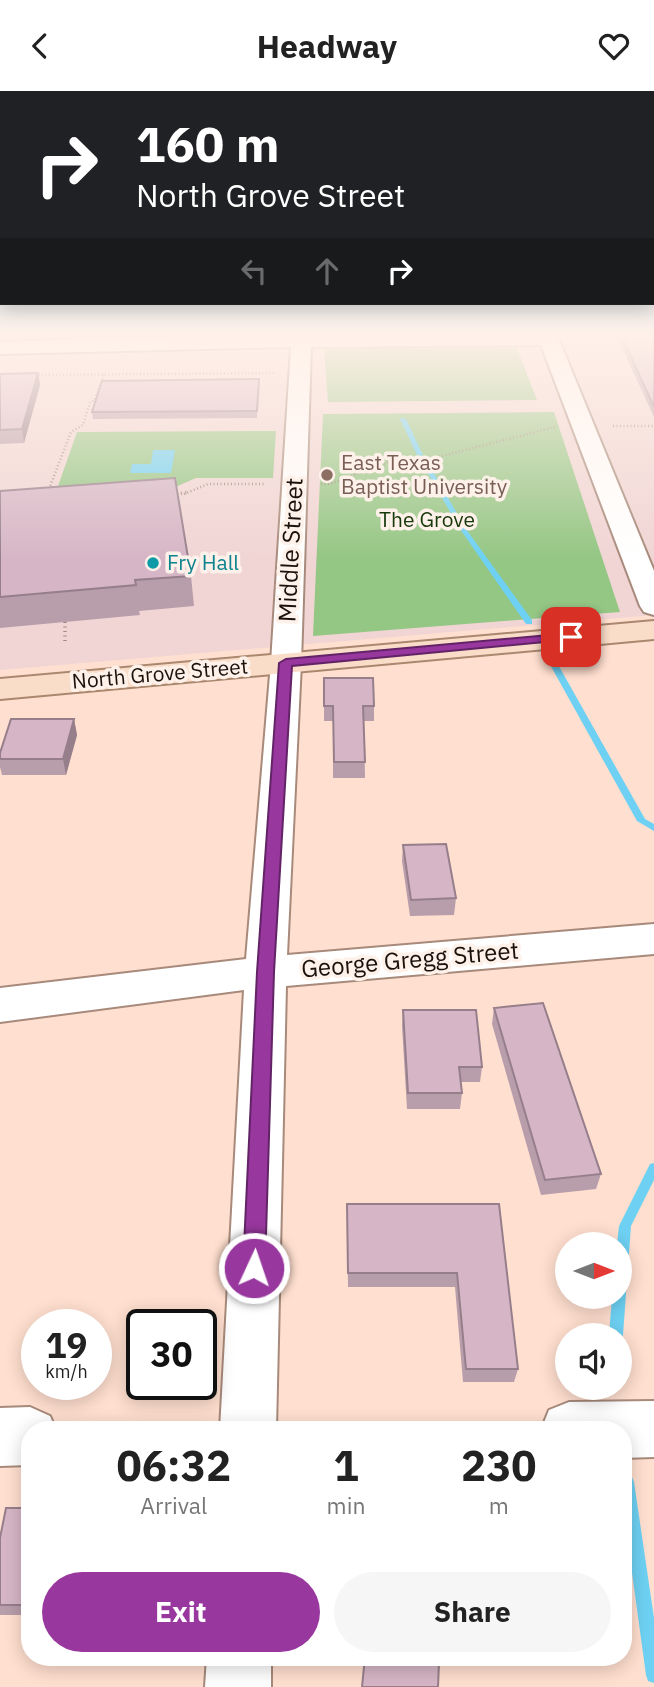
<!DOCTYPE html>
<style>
:root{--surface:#fff;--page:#f6f6f6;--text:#222;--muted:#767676;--accent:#98379e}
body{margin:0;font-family:"IBM Plex Sans",sans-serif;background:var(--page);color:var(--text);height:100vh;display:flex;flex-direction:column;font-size:26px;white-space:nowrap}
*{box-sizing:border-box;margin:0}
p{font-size:23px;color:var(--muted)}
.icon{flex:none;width:38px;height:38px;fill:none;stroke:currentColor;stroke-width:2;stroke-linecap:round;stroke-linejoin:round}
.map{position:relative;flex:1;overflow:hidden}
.sheet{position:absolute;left:21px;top:1330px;width:611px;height:245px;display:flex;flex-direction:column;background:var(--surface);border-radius:28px;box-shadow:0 4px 18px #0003}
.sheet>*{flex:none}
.hud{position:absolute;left:0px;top:0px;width:654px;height:214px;box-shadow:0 4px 18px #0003;background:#202124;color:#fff;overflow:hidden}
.needle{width:46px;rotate:90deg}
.buttons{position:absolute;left:555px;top:1141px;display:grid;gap:14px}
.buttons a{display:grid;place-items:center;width:77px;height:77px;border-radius:50%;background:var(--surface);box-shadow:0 4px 18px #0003;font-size:35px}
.speed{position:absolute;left:21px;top:1218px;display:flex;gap:14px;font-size:35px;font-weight:700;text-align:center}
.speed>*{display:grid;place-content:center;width:91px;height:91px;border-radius:50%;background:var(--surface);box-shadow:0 4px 18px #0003;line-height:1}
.speed small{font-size:18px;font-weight:400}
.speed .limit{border:4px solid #111;border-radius:10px;background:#fff;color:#111}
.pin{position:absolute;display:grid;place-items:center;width:60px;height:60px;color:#fff;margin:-30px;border-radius:14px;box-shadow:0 4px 10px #0006}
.me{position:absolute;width:77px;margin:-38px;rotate:3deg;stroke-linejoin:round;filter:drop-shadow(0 0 5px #0008)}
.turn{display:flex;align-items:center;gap:24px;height:147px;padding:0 21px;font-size:32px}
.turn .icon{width:91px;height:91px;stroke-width:2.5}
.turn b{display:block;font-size:49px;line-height:60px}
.lanes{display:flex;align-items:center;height:66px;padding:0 21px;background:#0003;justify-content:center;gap:35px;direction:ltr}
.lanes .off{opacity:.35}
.eta{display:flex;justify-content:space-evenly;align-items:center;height:119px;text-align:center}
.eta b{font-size:42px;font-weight:700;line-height:49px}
.primary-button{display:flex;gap:14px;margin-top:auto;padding:14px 21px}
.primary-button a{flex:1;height:80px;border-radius:42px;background:var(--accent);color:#fff;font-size:28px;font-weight:700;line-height:80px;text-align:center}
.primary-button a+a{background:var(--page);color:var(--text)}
header{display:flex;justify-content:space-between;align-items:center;height:91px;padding:0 21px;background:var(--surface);font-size:32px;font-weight:700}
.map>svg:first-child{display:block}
.education{fill:#f0d5d4}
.green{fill:#94c684}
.water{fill:#6ed1f3}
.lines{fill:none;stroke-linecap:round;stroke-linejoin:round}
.stream{fill:#6ed1f3;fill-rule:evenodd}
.minor-casing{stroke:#a78a7b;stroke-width:4}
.major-casing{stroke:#aa876f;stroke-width:4}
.path-far1{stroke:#a0897d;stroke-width:2.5;stroke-dasharray:1 2.5;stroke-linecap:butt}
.path{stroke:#a0897d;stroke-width:3.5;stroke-dasharray:1 3.5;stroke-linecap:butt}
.minor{fill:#fff;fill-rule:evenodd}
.major{fill:#faddc8;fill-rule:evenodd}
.wall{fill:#b89daa}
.shaded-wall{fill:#967f8b}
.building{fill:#d6b6c6;stroke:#967f8b;stroke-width:2}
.route{fill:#98379e;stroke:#632467;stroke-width:2}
.education-dot{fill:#8d6e63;stroke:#fef1ea;stroke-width:2.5}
.culture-dot{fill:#0f9aa8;stroke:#fef1ea;stroke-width:2.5}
.labels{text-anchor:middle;stroke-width:7;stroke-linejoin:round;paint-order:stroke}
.far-education-label{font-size:21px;fill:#785e54;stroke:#fef1ea;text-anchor:start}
.far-park-label{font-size:21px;fill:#17380b;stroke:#fef1ea}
.far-culture-label{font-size:21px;fill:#0d838f;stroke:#fef1ea;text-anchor:start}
.far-street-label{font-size:21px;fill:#1c120c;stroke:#fef1ea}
.street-label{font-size:24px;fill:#1c120c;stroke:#fef1ea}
</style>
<header><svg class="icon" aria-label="back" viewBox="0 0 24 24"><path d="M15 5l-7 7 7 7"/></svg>Headway<svg class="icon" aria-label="heart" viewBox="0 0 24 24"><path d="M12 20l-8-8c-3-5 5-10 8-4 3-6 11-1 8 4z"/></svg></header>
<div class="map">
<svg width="654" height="1596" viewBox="0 0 654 1596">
<rect width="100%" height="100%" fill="#ffdfcf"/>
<polygon class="education" points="0,244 654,244 654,524 0,579"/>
<g class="green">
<polygon points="516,255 537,309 328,311 324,257"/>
<polygon points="554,321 620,521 313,545 323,323"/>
<polygon points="276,340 273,387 196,387 173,397 57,398 77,341"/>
</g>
<polygon class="water" points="153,359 175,359 171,382 130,382 132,373 151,373"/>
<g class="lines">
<g class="stream">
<polygon points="401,327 406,328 423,364 422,365 417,364 400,328"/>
<polygon points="423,371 428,372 466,438 532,529 532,533 526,533 460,438 422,372"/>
<polygon points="549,568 555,568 556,570 645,728 654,733 654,740 637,730 548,570"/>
<polygon points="654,1072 654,1089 631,1135 623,1244 620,1249 620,1244 609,1244 612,1206 620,1206 620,1153 617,1153 619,1135 650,1073"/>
<polygon points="627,1384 632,1386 634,1391 654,1527 654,1592 648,1590 646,1584 623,1416 623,1385"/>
</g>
<g class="minor-casing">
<g id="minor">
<polygon points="557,244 654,480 654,524 644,521 640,515 541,254 311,256 301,572 287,864 654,833 654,863 286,895 276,1339 220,1339 244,899 0,931 0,897 246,868 271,572 291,256 0,263 0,251 138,246"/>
<polygon points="654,1310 654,1366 623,1367 623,1339 541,1339 549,1319 569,1311"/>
<polygon points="30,1316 50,1325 56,1339 30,1339 30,1374 0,1375 0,1317"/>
<polygon points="207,1566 271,1566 271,1596 205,1596"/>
</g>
</g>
<g class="major-casing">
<polygon id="major" points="654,530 654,548 0,608 0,588"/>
</g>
<g class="path-far1">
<polyline points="35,284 274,282"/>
<polyline points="613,335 654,335"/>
<polyline points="321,393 330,393 397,368 426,369 555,336"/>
<polyline points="49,398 71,341 83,334 90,311 94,310 104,284"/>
<polyline points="184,403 208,393 266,393"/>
</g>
<g class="path">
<polyline points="172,404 189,401"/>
<polyline points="65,531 65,552"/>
</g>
<use href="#minor" class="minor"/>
<use href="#major" class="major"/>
</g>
<g class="wall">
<polygon points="616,244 654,244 654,326"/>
<polygon points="38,282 40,294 24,352 0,353 0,283"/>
<polygon points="259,295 257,327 93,328 92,321"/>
<polygon points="0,400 191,485 194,515 139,520 140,524 0,537"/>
<polygon points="324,587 374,615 374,630 364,630 365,687 333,687 333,630 324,630"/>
<polygon points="74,628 77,644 66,684 2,684 0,676 0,662"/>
<polygon points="403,754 456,807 454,824 410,825 402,770"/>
<polygon points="494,917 601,1083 596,1098 541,1104 492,933"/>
<polygon points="403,919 482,976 480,991 461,991 462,1002 460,1018 407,1018 402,935"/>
<polygon points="347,1113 499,1113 518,1278 514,1291 463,1291 455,1196 348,1196"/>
<polygon points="30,1417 30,1524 0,1524 0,1447"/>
</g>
<g class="shaded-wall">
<polygon points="38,282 40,294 24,352 22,338"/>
<polygon points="74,628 77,644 66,684 63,668"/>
</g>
<g class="building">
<polygon points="621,244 654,244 654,316"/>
<polygon points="38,282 22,338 0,339 0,283"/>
<polygon points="259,288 257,320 92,321 102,290"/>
<polygon points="175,387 191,485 135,489 136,494 0,506 0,400"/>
<polygon points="324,587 373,587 374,615 363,615 365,671 334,671 333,615 324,615"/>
<polygon points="11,628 74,628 63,668 0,668 0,662"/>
<polygon points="446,753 456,807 411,809 403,754"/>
<polygon points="543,912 601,1083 545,1089 494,917"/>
<polygon points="403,919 476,919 482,976 459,976 462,1002 408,1002"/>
<polygon points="347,1113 499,1113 518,1278 466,1278 457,1182 348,1182"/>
<polygon points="6,1417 30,1417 30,1514 0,1514 0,1447"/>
<polygon points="365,1566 414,1566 439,1571 438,1596 362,1596"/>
</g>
<linearGradient id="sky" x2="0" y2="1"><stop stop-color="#77c0ec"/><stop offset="0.52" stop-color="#fff1e9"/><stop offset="1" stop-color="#fff1e9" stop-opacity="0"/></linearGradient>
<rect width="654" height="468" fill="url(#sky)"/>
<polygon class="route" points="571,542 577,546 576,548 292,575 274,881 265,1177 261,1184 254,1187 246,1184 243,1177 257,881 279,572 286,568"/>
<circle class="education-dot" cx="327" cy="384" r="7"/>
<circle class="culture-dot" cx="153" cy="472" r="7"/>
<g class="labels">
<g class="far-education-label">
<text x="341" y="379">East Texas<tspan x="341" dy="24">Baptist University</tspan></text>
</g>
<g class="far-park-label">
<text x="427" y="436">The Grove</text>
</g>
<g class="far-culture-label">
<text x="167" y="479">Fry Hall</text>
</g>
<g class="far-street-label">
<text transform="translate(160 583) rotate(-5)" y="7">North Grove Street</text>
</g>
<g class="street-label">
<text transform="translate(291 459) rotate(-87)" y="8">Middle Street</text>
<text transform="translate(410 869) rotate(-5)" y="8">George Gregg Street</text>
</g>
</g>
</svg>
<div class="buttons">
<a><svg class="needle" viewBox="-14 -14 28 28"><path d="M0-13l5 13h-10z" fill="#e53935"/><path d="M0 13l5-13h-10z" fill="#767676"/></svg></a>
<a><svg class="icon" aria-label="sound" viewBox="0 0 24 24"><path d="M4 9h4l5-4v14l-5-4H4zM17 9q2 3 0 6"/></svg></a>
</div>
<div class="speed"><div>19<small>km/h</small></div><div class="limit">30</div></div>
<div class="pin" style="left:571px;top:546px;background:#d93025"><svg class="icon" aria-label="arrive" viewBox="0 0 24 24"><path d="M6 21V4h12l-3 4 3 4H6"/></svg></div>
<svg class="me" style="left:254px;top:1177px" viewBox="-20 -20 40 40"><circle r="17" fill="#98379e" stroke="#fff" stroke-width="3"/><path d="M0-11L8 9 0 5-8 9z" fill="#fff"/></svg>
<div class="hud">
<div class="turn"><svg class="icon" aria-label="right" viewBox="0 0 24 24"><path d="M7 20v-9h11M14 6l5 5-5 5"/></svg><div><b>160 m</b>North Grove Street</div></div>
<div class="lanes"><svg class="icon off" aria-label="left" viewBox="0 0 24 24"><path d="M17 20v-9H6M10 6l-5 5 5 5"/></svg><svg class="icon off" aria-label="ahead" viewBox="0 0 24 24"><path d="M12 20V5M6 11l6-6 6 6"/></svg><svg class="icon" aria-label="right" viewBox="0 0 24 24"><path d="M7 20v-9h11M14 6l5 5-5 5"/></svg></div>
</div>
<section class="sheet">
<div class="eta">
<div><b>06:32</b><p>Arrival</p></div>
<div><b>1</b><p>min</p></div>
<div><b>230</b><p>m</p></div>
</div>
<div class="primary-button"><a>Exit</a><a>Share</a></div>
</section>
</div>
